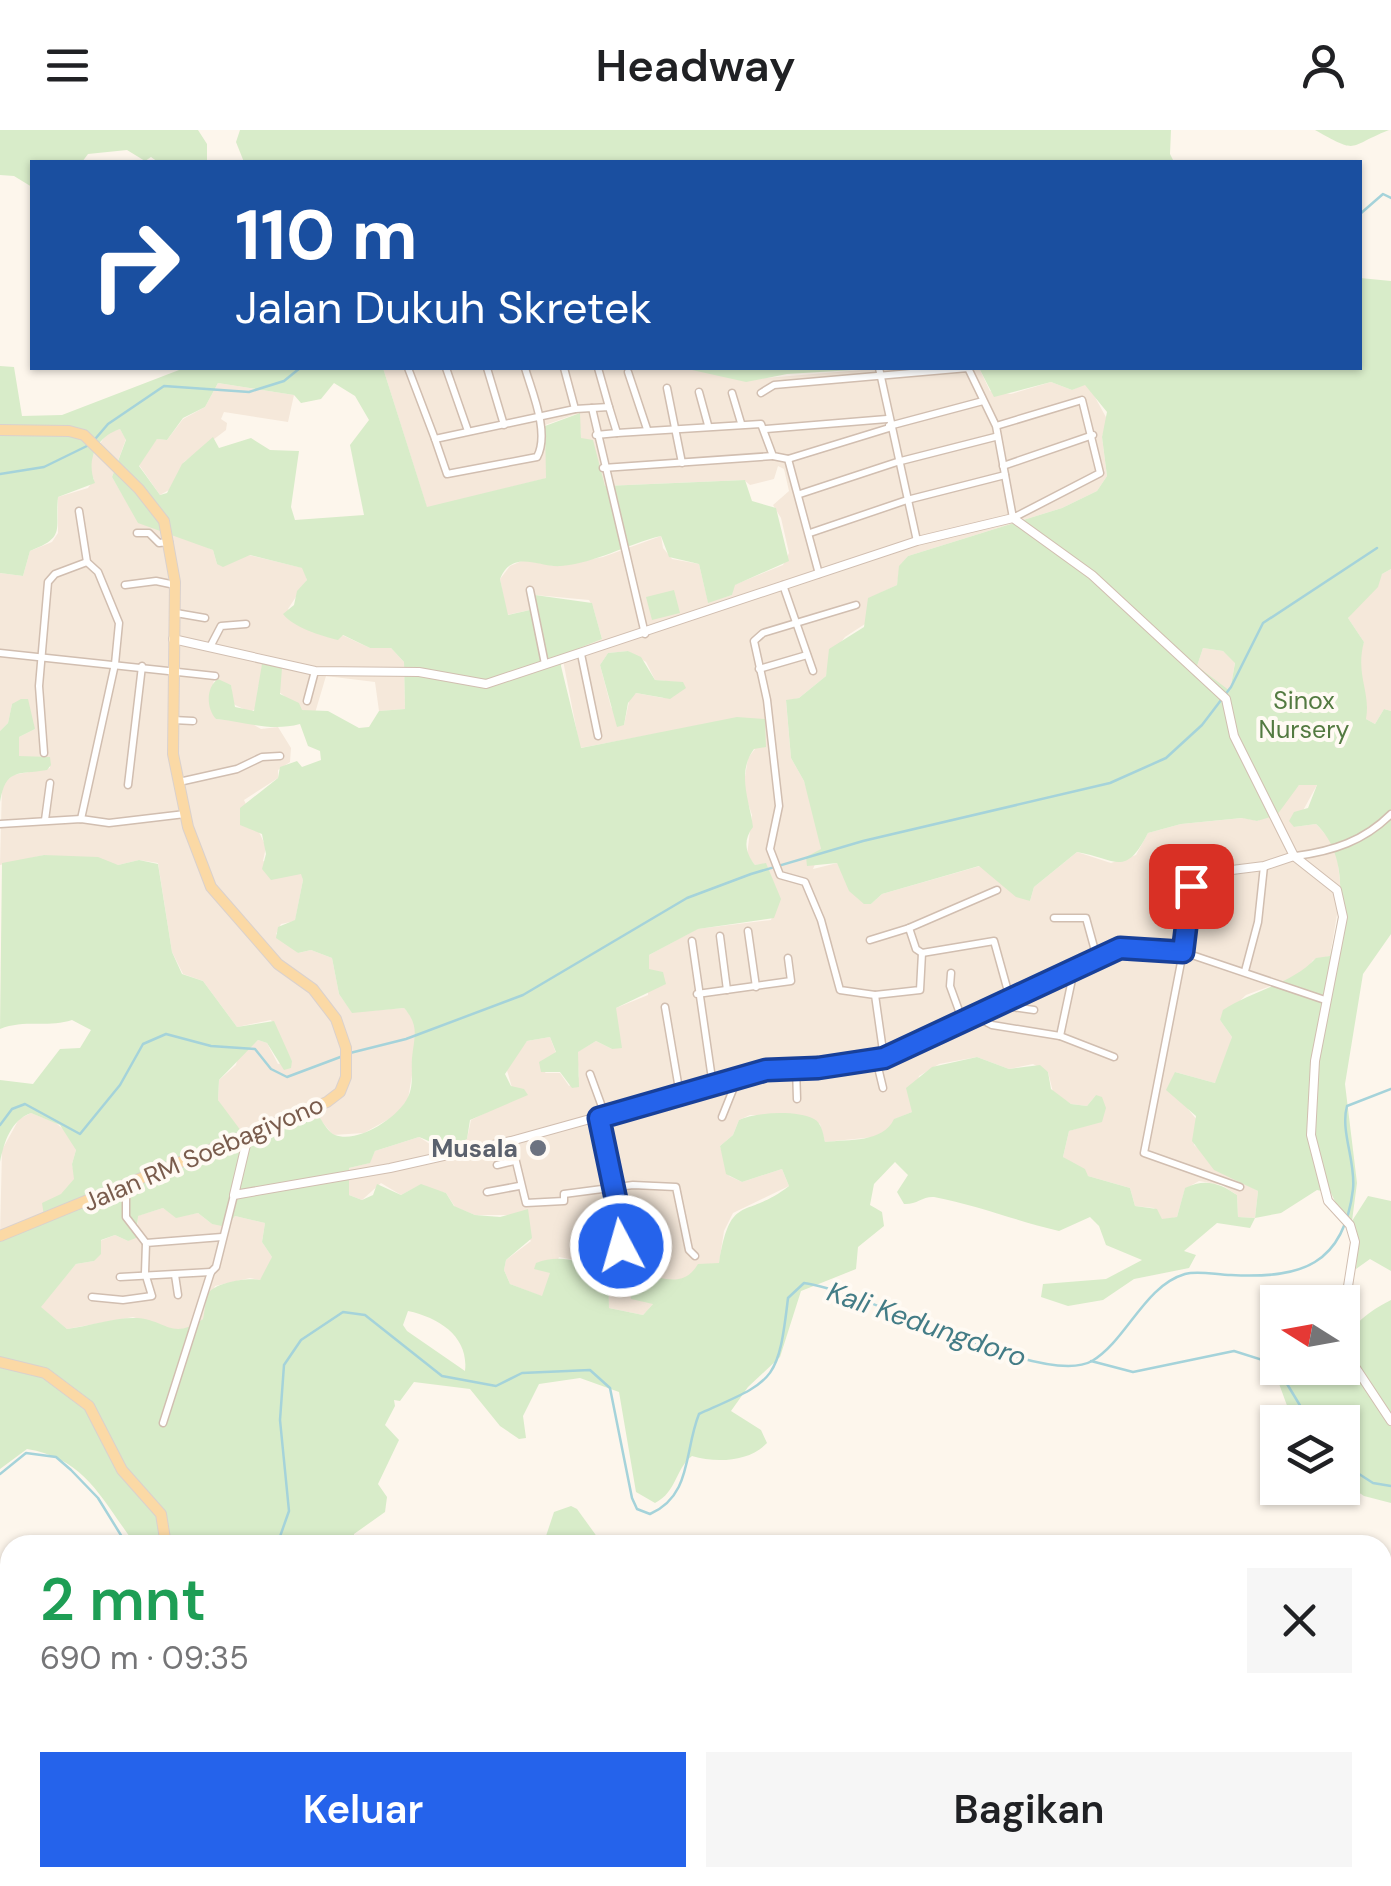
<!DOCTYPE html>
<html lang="id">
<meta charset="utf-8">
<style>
:root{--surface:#fff;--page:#f6f6f6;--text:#202124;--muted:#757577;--accent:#2563eb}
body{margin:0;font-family:"DM Sans",sans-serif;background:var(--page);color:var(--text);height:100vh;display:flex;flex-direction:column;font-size:38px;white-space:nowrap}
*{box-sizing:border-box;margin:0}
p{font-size:32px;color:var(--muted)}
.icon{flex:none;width:55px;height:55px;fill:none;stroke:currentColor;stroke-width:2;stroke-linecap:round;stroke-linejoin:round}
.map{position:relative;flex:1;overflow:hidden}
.side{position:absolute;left:0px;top:1405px;width:1392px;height:352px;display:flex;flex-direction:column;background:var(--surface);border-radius:30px 30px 0 0;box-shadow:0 2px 8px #0004}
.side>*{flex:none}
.banner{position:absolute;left:30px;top:30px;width:1332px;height:210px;border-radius:0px;box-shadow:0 2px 8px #0004;background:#1a4fa0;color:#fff;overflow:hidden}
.needle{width:65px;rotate:281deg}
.tools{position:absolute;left:1260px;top:1155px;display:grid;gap:20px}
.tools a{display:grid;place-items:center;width:100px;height:100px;border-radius:0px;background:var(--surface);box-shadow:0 2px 8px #0004;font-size:50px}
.pin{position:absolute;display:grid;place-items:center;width:85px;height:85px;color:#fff;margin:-42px;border-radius:20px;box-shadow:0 5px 15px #0006}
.me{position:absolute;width:110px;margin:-55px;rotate:354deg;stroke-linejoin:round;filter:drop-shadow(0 0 8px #0008)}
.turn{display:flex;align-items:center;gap:35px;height:210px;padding:0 40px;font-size:45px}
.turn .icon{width:130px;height:130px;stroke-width:2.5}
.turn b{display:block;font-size:70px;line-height:85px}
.round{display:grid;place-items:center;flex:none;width:105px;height:105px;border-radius:0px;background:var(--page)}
.headline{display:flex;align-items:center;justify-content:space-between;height:170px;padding:0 40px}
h1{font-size:60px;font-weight:600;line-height:75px;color:#1e9e55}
.primary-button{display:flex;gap:20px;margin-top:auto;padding:20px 40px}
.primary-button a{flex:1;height:115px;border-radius:0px;background:var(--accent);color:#fff;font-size:40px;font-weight:600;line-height:115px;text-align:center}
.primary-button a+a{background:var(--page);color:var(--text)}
header{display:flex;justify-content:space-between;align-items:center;height:130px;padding:0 40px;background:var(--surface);font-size:45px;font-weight:600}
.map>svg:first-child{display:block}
.residential{fill:#f5e8da;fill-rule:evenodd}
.green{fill:#d8ecc9;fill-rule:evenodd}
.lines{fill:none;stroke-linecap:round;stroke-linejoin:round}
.stream{stroke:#a5d3da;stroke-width:2.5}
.minor-casing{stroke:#d1beb0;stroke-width:9}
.tertiary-casing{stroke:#d1beb0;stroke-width:10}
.primary-casing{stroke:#dad1cd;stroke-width:12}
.minor{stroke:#fff;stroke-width:6}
.tertiary{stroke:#fff;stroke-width:8}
.primary{stroke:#fbd9a5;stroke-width:10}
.route-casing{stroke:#184099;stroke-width:25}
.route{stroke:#2563eb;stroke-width:18}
.worship-dot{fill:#6b7280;stroke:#fffaf3;stroke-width:4}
.labels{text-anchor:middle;stroke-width:8;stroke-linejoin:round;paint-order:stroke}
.park-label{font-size:25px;fill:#537a41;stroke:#fffaf3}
.worship-label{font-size:25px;font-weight:bold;fill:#5b616d;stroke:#fffaf3;text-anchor:end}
.street-label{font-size:25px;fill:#7a5c4d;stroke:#fffaf3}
.water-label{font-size:28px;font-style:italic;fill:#437c86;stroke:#fffaf3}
</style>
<header><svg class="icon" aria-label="menu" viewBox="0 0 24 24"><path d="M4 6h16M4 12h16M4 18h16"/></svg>Headway<svg class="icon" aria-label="person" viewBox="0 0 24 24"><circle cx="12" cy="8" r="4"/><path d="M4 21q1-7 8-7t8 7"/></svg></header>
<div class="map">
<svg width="1391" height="1756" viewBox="0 0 1391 1756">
<rect width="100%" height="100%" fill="#fdf6ec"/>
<g class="residential">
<path d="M383 238H683L753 249 886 238H979L990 261 1011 264 1051 252 1072 260 1085 254 1090 258 1107 289 1102 307 1107 346 1097 361 1062 378 908 426 900 436 897 455 868 469V492L845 507 830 526 826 546 799 568 786 571 791 628 804 651 819 700 821 720 813 739 837 733 848 754 871 774 882 764 980 736 1030 771 1034 757 1077 722 1111 733 1136 725 1148 703 1181 694 1243 688 1258 691 1299 655H1317L1294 697 1316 694 1336 716 1341 761 1330 826 1313 830 1304 844 1246 865 1220 890 1232 907 1221 947 1215 953 1175 942 1188 979 1197 990 1194 1015 1234 1048 1258 1061 1255 1088 1238 1087 1237 1065 1222 1055 1199 1051 1185 1059 1177 1087 1162 1090 1154 1078 1135 1076 1130 1058 1088 1046 1063 1027 1069 1001 1085 996 1096 965 1087 976 1071 974 1053 962 1048 942 1033 934 1009 939 977 927 939 934 919 946 912 982 895 989 889 1000 874 1007 825 1012 820 994 810 989 750 985 739 990 733 1005 720 1016 729 1046 742 1052 782 1039 789 1056 733 1083 724 1101 719 1133 683 1150H662L653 1174 643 1185 609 1178 608 1143 575 1130 559 1127 543 1167 510 1154 504 1140 506 1130 531 1111 510 1085H475L455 1077 446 1063 418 1056 401 1065 381 1053 362 1070 349 1065V1038L369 1033 375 1021 419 1007 433 1016 448 1018 467 1009 471 990 515 968 506 937 527 911 550 907 556 923 545 943H560L569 956 579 947 577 922 596 911 612 919 616 878 648 865 649 825 697 799 771 790 779 766 766 734 755 735 747 725 752 685 743 659 748 628 755 619 697 596 580 618 562 525 602 509 593 477 589 470 535 465 530 480 507 485 500 449 510 436 524 430 554 436 603 427 661 406 663 418 672 429 699 434 708 472 732 465 734 455 783 435 789 423 781 388 773 375 789 361 784 339 778 336 774 349 750 355 744 350 605 356 581 308 579 283 545 295 547 348 427 378ZM628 521 646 532 655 550 676 552 663 568 636 563 630 567 624 595 611 577 600 535 608 523Z"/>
<polygon points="218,253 294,265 288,292 224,282 221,289 227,293 226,300 184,332 169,360 160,365 139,335 141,327 157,309 167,310 183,289 205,277"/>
<polygon points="120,299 126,309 112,347 135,386 213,420 217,434 249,425 303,438 307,450 288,479 304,498 342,505 370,518 391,518 404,532 405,579 379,581 375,552 326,546 315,583 301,580 278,561 258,556 257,578 250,582 233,574 231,555 214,550 209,572 216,589 249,592 261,599 278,597 291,618 290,632 278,640 278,648 244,670 266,717 263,731 302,744 303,750 295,791 281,794 276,804 298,823 311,820 332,828 339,864 352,882 404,878 414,889 417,915 408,969 396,985 364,1003 333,1005 319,988 262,1005 251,1013 232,993 218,970 219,950 236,935 238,927 258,910 267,913 278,934 292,931 271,890 237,897 203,851 183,844 172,822 158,733 139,730 118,735 44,725 0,735 2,655 13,645 50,638 50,627 19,627 19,607 35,599 12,574 8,593 0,601 0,443 23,446 30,421 52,412 58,403 58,367 88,358 94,349 88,340 89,331 107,303"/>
<polygon points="1391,439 1391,581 1384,579 1375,594 1366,589 1357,531 1364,512 1348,488 1382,444"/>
<polygon points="1203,518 1223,521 1235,532 1230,562 1197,536"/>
<polygon points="31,983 56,993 72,1007 76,1020 72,1034 75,1048 46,1092 0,1106 2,1020 19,989"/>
<polygon points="163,1078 176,1087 198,1083 212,1094 229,1095 235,1086 265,1093 262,1112 272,1127 270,1139 260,1150 250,1148 215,1156 203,1189 189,1199 168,1199 133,1187 67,1199 40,1177 76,1134 94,1131 100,1111 115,1105 128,1111 138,1095 137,1086"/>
<polygon points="457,1748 565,1748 568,1756 454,1756"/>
</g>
<g class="green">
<polygon points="0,0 198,0 207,14 207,32 158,32 151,27 145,31 127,20 88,24 82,32 32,32 32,57 14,46 0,45"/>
<polygon points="240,0 1171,0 1170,24 1174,32 244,32 236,12"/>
<path d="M1315 0H1389C1346 17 1360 25 1315 0Z"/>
<path d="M1360 148 1391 151V439L1382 444 1378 457 1348 488 1364 512C1355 544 1371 562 1366 589L1375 594 1384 579 1391 581V804L1363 844 1345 954 1357 1053 1352 1091 1368 1066 1391 1071V1141L1370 1129 1356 1139C1360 1098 1346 1097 1331 1063L1317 1060 1281 1083 1255 1088 1250 1098 1217 1093 1184 1121 1196 1125 1189 1138 1134 1149 1103 1170 1068 1176 1041 1167 1043 1154 1106 1149 1142 1130 1106 1115 1099 1096 1090 1087 1059 1101C1016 1091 977 1075 934 1067 923 1066 916 1075 904 1074L897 1062 908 1045 895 1032 874 1054 870 1075 882 1082 884 1096 858 1117 856 1139 801 1161 780 1227 748 1257 731 1281 761 1300 767 1313C749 1332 716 1333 692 1326 675 1339 677 1362 655 1373L636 1362 619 1262 580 1248 539 1254 523 1286 526 1308 519 1309 500 1296 470 1259 414 1252 400 1271 394 1270 395 1276 385 1295 399 1310 378 1354 387 1367 385 1382 354 1404 353 1415H136C102 1371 87 1329 27 1319L0 1339V1106L45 1092 42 1073 61 1064 74 1049 72 1034 76 1020 60 995 31 983C11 990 4 1012 0 1032V950L33 954 60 919 80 918 91 900 72 890C48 898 24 889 0 899L2 733 44 725 98 727 118 735 139 730 158 734 172 822 182 844 203 851 237 897 274 891 292 931 291 938 284 940 267 913 258 910 219 950 218 970 250 1013 279 996 320 988C324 994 329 1003 335 1005 358 1014 399 987 408 967 414 955 411 941 412 928 414 907 420 896 404 878L352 883 339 864 332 828 311 820 298 823 276 808 278 797 295 790 303 750 301 744 271 750 262 739 266 724 262 704 240 695V678L278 648 280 637 297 631 302 637 321 630 320 621 308 616 300 594C270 602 247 592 216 589 206 578 206 557 218 549L231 555 235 577 254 581 262 534 282 538 280 564 299 573 302 580 328 581 359 598 369 597 379 581 405 579 404 532 391 518H370L343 505 338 510C321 506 293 497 283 484L294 475 297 461 307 450 302 438 250 425 223 437 217 434 213 420 138 393 112 347 126 310 120 299C95 307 86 332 95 353L58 367C55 401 66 407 30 421L23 446 0 443V236L14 237 22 286 62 285 179 240 383 238 427 377 546 348 545 296 580 283 581 308 593 310 605 356 745 350 752 371 776 378 789 431 735 455 732 465 708 473 699 434 669 427 661 406C627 414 596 433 561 436 539 438 513 418 500 449L508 485 530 480 535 465 592 473 602 509 562 525 561 536 581 618 737 587 765 589 766 617 754 619C736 643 750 672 753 697 743 710 745 722 755 735L766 733 781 769 774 788 698 799 649 825V839L663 842 666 854 616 878 622 918 612 919 596 911 578 922 579 957 572 958 560 942H541L539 932 556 922 550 907 527 911 505 944 511 956 524 959 528 965 470 990 467 1009C443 1022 440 1015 419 1007L375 1021 370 1033 349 1038V1065L362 1070 373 1065 377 1054 401 1065 421 1054 446 1063 454 1076 475 1085 500 1087 528 1079 532 1108 506 1130 504 1140 510 1154 542 1166 550 1143 534 1139 536 1133C562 1123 583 1133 608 1143L609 1178 643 1185 653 1174 631 1169 628 1151C653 1136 679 1166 698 1134L719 1133C731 1061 744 1091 789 1056L782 1039 742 1052 726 1044 720 1016 733 1005 739 990C756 982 797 980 814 989 822 993 823 1004 825 1012 849 1009 883 1013 894 989L912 982 906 958 932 937 977 927 1009 939 1040 935 1048 942 1051 959 1071 974 1087 976 1096 965 1102 967 1106 978 1102 992 1069 1001 1063 1027 1085 1039 1088 1046 1130 1058 1135 1076 1157 1079 1162 1089 1177 1087 1185 1058C1205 1048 1220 1053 1237 1065L1238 1087 1255 1088 1258 1061 1214 1040 1192 1011 1196 986 1166 960 1175 942 1215 953 1232 907 1220 890 1223 880C1252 861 1292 854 1316 828L1330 826C1341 783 1351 727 1316 694L1294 697 1289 691 1294 682 1308 678 1317 655H1299L1277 685 1257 691 1242 688 1181 694 1148 703C1125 748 1117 729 1077 722L1034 757 1030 771 1016 767 979 736 882 764 871 774H864L849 761 837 733 807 736 806 727 821 719 804 651 791 628 786 570 799 568 826 546 829 519 864 497 868 468 897 455 899 436 908 426 1062 378 1097 361 1107 346 1102 307 1107 282 1085 255 1072 260 1051 252 994 267 979 238H1360ZM218 253 294 265 301 273 321 269 334 253 355 266 369 290 350 315 364 385 295 390 291 377 299 321 270 320 251 308 219 318 213 307 182 334 167 363 160 365 139 336 157 309 167 310 183 288 205 277ZM1203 518 1223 521 1235 533 1230 561 1197 536ZM163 1078 176 1088 198 1083 212 1094 227 1097 235 1086 265 1093 262 1112 272 1127 260 1150C248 1147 213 1153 208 1164 205 1171 205 1181 203 1189 171 1211 167 1190 137 1188 116 1187 89 1196 67 1199L41 1177 76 1134 94 1131 101 1124V1110L115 1105 128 1111 136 1108 138 1086ZM408 1181C441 1188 469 1208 465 1241L407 1201 403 1195Z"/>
<polygon points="683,238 886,238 787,244 746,252"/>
<polygon points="674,460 680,483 652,490 646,467"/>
<polygon points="628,521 641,527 655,550 683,552 686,558 670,569 636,563 628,573 624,595 617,597 600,535 608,523"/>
<path d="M21 569H28L35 599 19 607V626L50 627 51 635 47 640C17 645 6 638 0 672V601L8 593 12 574Z"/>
<path d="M1391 1170V1373L1364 1366 1343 1352 1342 1292H1293L1274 1240 1342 1238C1343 1201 1360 1186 1391 1170Z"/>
<polygon points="571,1376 577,1379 603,1415 543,1415 554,1382"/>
<polygon points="113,1748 425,1748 416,1756 95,1756"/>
<polygon points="755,1748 941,1748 945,1756 757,1756"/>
<polygon points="984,1748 1131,1748 1127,1756 978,1756"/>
</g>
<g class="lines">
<g class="stream">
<polyline points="1360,84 1383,64 1391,68"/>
<polyline points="96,308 108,294 164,256 249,262 284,251 300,238"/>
<polyline points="0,344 44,337 91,314"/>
<polyline points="350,923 406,909 523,865 687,768 751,744 863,711 1110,653 1166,628 1202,595 1231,557 1263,493 1377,418"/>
<polyline points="0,995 12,979 25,974 80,1004 120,955 143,914 166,904 211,916 255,919 271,939 287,947 343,926"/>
<polyline points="1091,1231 1133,1242 1234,1221 1275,1234 1310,1292"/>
<polyline points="1342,1333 1373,1353 1391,1356"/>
<polyline points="0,1344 26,1323 56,1327 71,1340 98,1368 127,1415"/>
<path d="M277 1415 289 1381 280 1290 284 1235 301 1210 343 1182 365 1185 442 1246 496 1256 522 1243 590 1240 610 1258 632 1368 637 1379 650 1384C692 1366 684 1321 699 1284 774 1250 778 1254 788 1168L804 1153C871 1162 1043 1259 1092 1231 1127 1210 1144 1156 1185 1144 1198 1140 1217 1145 1231 1145 1301 1149 1344 1135 1353 1059 1356 1032 1340 1001 1347 976L1391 959"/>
<polyline points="0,1638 10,1634"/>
<polyline points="348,1748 361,1756"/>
<polyline points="591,1748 594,1756"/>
<polyline points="729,1748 733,1756"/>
</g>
<g class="minor-casing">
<g id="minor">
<polyline points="408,238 435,309 575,279 609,277 617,303 761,294 773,326 788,329 819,444"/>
<polyline points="446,238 468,301"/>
<polyline points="487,238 504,295"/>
<polyline points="564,238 575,279"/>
<polyline points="598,238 609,277"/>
<polyline points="879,238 917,411"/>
<polyline points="628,242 647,299"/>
<polyline points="667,258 682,333"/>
<polyline points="699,262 708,295"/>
<polyline points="732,263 741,293"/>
<polyline points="761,263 774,255 968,238 996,296 1013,388 1100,343 1082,270 996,296"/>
<polyline points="592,278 645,504"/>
<polyline points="889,296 983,271"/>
<polyline points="766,299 887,289"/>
<polyline points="596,305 617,303"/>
<path d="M435 309 447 344 537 327C550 303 532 262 525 238"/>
<polyline points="788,329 889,298"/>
<polyline points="1003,336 1093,305"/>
<polyline points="603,338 773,326"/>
<polyline points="800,364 897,332 995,307"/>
<polyline points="79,381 87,432 98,442 119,493 115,534 81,689"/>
<polyline points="137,403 149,403 159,413 169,412"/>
<polyline points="810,403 907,370 1005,345"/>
<polyline points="125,455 156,451 175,455"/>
<polyline points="783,455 813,541"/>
<polyline points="530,460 545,534"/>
<polyline points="856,475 763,503 754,511 767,570 779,676 770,719 780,745 805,752 821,790 840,860 875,865 884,928"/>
<polyline points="176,483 205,488"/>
<polyline points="210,517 221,496 246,494"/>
<polyline points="0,523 215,546"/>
<polyline points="581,524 598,606"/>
<polyline points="759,539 807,525"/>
<polyline points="307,571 315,541"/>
<polyline points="173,590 193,591"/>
<polyline points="44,623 39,556 48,452 55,444 87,432"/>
<polyline points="179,652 237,639 262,627 280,626"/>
<polyline points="128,655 142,536"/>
<polyline points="45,690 50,653"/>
<polyline points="0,694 81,689 109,693 185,684"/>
<path d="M1296 726C1333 721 1364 711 1391 684"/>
<polyline points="1175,742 1192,745"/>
<polyline points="997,760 909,798 916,819 922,823 994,811 1009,865"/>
<polyline points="1054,788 1086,788 1097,828"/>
<polyline points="748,801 756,857"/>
<polyline points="720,806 727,860"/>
<polyline points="870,810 909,798"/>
<polyline points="692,811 713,956"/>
<polyline points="1245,841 1258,792 1264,736"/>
<polyline points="951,843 950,856 962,889"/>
<polyline points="697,864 791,851 788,828"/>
<polyline points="875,865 920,860 922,823"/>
<polyline points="997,875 1034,880"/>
<polyline points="665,877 680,965"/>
<polyline points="973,885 992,895 1060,906 1114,927"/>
<polyline points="1060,906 1074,840"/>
<polyline points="876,929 883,958"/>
<polyline points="796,937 797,969"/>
<polyline points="590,944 605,985"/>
<polyline points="599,987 620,1093 618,1135"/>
<polyline points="722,987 738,947"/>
<polyline points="511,1011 526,1073 564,1071 564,1064 633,1055 676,1057 689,1120 695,1126"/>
<polyline points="497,1035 514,1031"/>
<polyline points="126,1055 126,1087 146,1113"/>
<polyline points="1240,1057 1144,1023 1183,822 1325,870"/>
<polyline points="487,1062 519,1056"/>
<polyline points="175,1145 178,1165"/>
<polyline points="120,1147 211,1142"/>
<polyline points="92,1167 123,1170 152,1166 145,1143 146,1113 222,1107"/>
<polyline points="163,1293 211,1142 216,1137 234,1065"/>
<polyline points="0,1536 10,1536"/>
<polyline points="0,1584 10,1582"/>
<polyline points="0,1618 7,1620 10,1628"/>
<polyline points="1382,1656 1391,1658"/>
<polyline points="562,1748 562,1756"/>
<polyline points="463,1749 471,1756"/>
<polyline points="459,1756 464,1748"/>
</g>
</g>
<g class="tertiary-casing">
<g id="tertiary">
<polyline points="173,509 315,541 419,542 486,554 917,411 1013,388 1092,445 1226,569 1234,606 1294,726 1337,760 1343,787 1315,931 1311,1005 1328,1071 1350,1095 1355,1112 1343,1188 1344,1220 1391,1291"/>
<polyline points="249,1002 234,1065 390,1038 511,1011 766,940 818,938 884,928 1009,865 1120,818 1183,822 1192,745 1264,736 1294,726"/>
</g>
</g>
<g class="primary-casing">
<g id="primary">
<polyline points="0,300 69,301 84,305 139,359 164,391 175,452 173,624 188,697 211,757 278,834 313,859 336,889 346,918 346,947 340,962 327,972 0,1106"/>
<polyline points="0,1232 45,1243 89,1276 122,1340 161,1384 166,1415"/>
<polyline points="0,1451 10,1446"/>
</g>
</g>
<use href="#minor" class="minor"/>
<use href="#tertiary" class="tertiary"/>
<use href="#primary" class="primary"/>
</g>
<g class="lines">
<g class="route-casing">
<polyline id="route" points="621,1116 617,1074 599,988 766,940 818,938 884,928 1120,818 1183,822 1191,756"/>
</g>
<use href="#route" class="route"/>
</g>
<circle class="worship-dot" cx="538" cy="1018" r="10"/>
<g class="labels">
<g class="park-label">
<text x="1304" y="579">Sinox<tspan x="1304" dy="29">Nursery</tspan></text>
</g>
<g class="worship-label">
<text x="518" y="1027">Musala</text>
</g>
<g class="street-label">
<text transform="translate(203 1023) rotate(-23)" y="9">Jalan RM Soebagiyono</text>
</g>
<g class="water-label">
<text transform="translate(927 1194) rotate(19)" y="10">Kali Kedungdoro</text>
</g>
</g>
</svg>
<div class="tools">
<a><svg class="needle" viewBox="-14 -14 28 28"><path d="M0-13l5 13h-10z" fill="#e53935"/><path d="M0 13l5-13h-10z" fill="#757577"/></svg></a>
<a><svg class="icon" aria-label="layers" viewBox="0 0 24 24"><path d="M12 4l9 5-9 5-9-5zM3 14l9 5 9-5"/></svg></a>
</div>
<div class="pin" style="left:1191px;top:756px;background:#d93025"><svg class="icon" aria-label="arrive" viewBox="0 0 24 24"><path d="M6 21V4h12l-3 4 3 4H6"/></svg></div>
<svg class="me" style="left:621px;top:1116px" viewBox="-20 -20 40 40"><circle r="17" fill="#2563eb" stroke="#fff" stroke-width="3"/><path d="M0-11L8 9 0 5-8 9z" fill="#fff"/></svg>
<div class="banner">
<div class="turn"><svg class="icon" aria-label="right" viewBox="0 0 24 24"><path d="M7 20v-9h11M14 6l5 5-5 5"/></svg><div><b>110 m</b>Jalan Dukuh Skretek</div></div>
</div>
<section class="side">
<div class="headline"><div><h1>2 mnt</h1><p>690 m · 09:35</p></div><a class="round"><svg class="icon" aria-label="close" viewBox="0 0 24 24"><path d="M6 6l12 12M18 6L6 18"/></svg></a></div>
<div class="primary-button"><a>Keluar</a><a>Bagikan</a></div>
</section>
</div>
